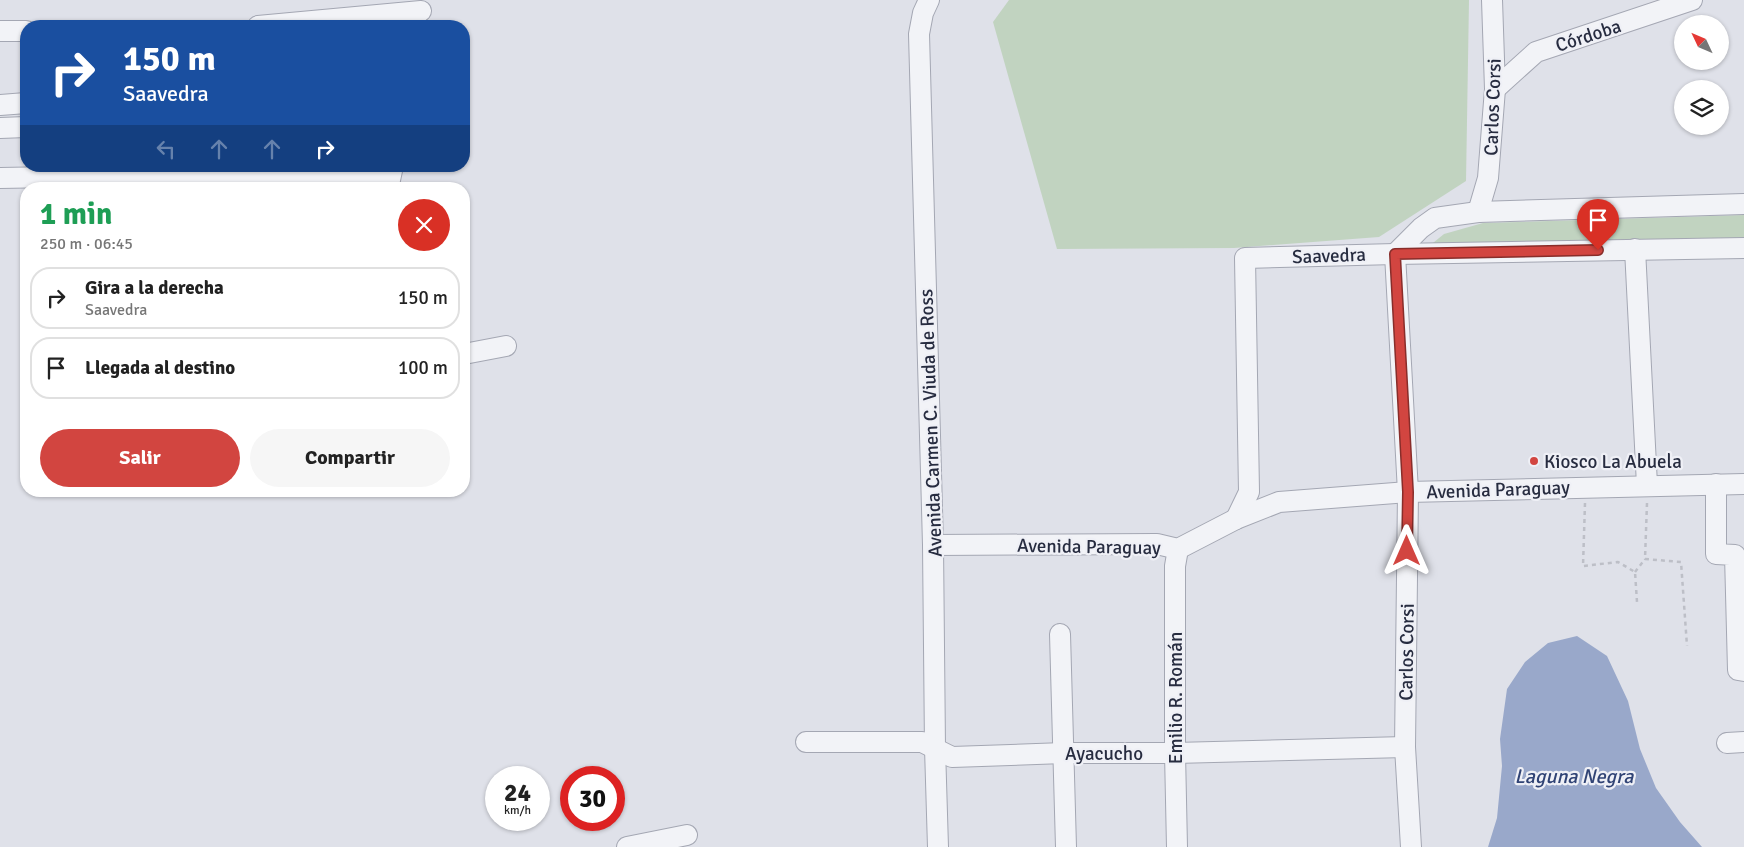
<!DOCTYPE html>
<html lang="es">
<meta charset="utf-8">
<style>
:root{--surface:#fff;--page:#f6f6f6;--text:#222;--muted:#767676;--line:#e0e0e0;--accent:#d24540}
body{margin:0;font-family:Signika,sans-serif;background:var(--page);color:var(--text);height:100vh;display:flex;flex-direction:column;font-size:19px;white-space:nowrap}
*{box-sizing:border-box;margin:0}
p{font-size:16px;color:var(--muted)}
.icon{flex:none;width:28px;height:28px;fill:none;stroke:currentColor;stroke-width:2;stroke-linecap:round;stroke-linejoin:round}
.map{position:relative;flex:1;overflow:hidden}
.panel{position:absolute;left:20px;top:182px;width:450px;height:315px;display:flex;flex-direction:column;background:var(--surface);border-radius:20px;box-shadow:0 1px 4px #0004}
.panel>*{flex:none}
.guide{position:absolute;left:20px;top:20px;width:450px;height:152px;border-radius:20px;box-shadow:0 1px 4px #0004;background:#1a4fa0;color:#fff;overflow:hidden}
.needle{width:32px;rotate:314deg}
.fabs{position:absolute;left:1674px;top:15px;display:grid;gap:10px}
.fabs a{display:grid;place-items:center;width:55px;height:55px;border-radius:50%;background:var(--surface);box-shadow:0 1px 4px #0004;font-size:25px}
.speed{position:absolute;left:485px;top:766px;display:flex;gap:10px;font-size:25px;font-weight:700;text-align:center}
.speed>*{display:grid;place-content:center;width:65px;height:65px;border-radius:50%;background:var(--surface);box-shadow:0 1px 4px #0004;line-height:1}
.speed small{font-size:12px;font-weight:400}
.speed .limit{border:8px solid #d22;background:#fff;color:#111}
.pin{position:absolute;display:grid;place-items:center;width:42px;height:42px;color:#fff;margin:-51px -21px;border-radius:50% 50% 50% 0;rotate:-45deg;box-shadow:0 0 5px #0007}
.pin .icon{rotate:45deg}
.me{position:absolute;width:55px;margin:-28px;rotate:0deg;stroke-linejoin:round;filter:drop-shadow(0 0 4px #0008)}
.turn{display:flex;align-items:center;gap:18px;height:105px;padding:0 20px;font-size:22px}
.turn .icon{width:65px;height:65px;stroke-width:2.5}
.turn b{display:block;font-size:35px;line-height:42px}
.lanes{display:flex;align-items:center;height:48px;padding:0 20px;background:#0003;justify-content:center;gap:25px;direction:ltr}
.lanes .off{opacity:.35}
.round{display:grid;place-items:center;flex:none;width:52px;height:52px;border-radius:26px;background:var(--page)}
.headline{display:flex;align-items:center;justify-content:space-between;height:85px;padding:0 20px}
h1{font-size:30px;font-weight:800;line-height:38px;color:#1e9e55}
.action{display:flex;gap:10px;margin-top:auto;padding:10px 20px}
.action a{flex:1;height:58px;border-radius:30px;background:var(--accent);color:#fff;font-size:20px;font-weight:800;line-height:58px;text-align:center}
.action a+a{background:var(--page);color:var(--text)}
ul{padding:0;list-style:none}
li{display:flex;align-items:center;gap:15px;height:62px;margin:0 10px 8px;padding:0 10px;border:2px solid var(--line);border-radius:20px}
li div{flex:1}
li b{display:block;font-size:19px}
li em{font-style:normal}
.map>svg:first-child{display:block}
.green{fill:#c1d3c0}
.water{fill:#99a8ca}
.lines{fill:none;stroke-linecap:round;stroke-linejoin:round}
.minor-casing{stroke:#a4a7b3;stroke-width:22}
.path{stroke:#bdbfc7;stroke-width:2.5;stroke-dasharray:4 4;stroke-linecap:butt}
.minor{stroke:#f2f3f7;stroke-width:20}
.route-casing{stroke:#882d2a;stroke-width:12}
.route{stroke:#d24540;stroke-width:9}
.poi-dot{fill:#d24540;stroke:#eff0f6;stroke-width:2}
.labels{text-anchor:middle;stroke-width:4.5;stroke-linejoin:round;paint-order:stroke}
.street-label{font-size:19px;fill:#272c40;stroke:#eff0f6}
.poi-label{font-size:19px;fill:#272c40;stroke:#eff0f6;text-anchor:start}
.water-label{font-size:20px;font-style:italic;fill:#304375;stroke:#eff0f6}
</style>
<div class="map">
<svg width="1744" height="847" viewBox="0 0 1744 847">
<rect width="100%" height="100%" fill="#dfe1e9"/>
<g class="green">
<polygon points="1009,0 1469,0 1466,181 1379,237 1234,248 1057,249 993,22"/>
<polygon points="1744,215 1744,238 1428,247 1444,234 1483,223"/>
</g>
<polygon class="water" points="1577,636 1607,656 1628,701 1640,749 1656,788 1680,822 1702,847 1488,847 1497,818 1502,766 1500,739 1507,689 1525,662 1548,643"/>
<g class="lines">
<g class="minor-casing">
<g id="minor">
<polyline points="929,0 923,13 919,34 933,545 935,748 938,847"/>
<polyline points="258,26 421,11"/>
<polyline points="0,31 26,31"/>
<polyline points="1495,89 1536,52 1692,0"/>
<polyline points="0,105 26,103"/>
<polyline points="0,128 26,127"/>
<polyline points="0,178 218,174 369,174 390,180 393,166"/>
<polyline points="1478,212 1488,178 1495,89 1492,0"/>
<polyline points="1635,249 1647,485"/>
<polyline points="1395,254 1408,492 1405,747 1411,847"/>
<polyline points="1395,254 1421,228 1435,218 1478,212 1744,204"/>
<polyline points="464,354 506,346"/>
<polyline points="1716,484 1716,554 1735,555 1738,670 1744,671"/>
<polyline points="1236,519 1249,492 1245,258 1395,254 1744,248"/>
<polyline points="933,545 1157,544 1178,549 1236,519 1279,502 1408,492 1744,484"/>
<polyline points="1060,634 1066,847"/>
<polyline points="806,742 922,742 952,757 1064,753 1175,753 1405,747"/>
<polyline points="1727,743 1744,742"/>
<polyline points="627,847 687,835"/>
<polyline points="1177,847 1175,753 1175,566 1178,549"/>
</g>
</g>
<g class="path">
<polyline points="1585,503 1583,566 1618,562 1635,572 1637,602"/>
<polyline points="1647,503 1645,559 1681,562 1687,646"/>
<polyline points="1635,572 1645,559"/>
</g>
<use href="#minor" class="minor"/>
</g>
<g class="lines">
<g class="route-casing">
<polyline id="route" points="1407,551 1408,492 1395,254 1598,250"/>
</g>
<use href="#route" class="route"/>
</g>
<circle class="poi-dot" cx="1534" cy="461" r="5"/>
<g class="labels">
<g class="street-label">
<text transform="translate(1588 35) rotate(-18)" y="7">Córdoba</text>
<text transform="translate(1492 107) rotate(-88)" y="7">Carlos Corsi</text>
<text transform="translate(1329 255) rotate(-2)" y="7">Saavedra</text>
<text transform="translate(930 423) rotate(-92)" y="7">Avenida Carmen C. Viuda de Ross</text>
<text transform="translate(1498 489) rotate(-2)" y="7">Avenida Paraguay</text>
<text transform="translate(1089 546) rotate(1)" y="7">Avenida Paraguay</text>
<text transform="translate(1406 652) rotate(-89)" y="7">Carlos Corsi</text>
<text transform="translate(1175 698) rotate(-90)" y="7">Emilio R. Román</text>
<text x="1104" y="760">Ayacucho</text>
</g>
<g class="poi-label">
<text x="1544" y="468">Kiosco La Abuela</text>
</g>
<g class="water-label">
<text x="1574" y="783">Laguna Negra</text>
</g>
</g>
</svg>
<div class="fabs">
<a><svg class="needle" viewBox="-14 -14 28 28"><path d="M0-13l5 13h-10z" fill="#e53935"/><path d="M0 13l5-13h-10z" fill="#767676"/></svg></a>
<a><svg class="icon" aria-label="layers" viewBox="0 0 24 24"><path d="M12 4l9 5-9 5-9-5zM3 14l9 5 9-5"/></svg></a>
</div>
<div class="speed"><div>24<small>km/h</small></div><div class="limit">30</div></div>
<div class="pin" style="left:1598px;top:250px;background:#d93025"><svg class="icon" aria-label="arrive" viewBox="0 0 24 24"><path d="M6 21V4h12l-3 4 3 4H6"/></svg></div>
<svg class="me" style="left:1407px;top:551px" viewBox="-20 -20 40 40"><path d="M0-17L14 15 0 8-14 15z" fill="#d24540" stroke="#fff" stroke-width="4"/></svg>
<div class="guide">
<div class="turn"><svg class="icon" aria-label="right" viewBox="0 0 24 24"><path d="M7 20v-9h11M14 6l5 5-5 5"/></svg><div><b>150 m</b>Saavedra</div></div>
<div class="lanes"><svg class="icon off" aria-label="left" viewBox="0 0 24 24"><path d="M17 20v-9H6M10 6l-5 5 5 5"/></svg><svg class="icon off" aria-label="ahead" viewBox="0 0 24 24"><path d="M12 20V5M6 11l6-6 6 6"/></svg><svg class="icon off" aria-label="ahead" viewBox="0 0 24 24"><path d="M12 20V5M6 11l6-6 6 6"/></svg><svg class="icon" aria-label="right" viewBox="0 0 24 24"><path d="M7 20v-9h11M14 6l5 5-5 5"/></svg></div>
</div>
<section class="panel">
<div class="headline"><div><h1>1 min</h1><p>250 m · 06:45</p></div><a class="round" style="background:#d93025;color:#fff"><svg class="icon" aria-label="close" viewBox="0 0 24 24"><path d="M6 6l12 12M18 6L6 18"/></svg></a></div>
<ul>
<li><svg class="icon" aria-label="right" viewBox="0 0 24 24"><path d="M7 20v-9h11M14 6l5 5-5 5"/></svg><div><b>Gira a la derecha</b><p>Saavedra</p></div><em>150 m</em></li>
<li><svg class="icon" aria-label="arrive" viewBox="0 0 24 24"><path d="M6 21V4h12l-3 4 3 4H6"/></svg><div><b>Llegada al destino</b></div><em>100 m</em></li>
</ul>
<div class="action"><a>Salir</a><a>Compartir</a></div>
</section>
</div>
